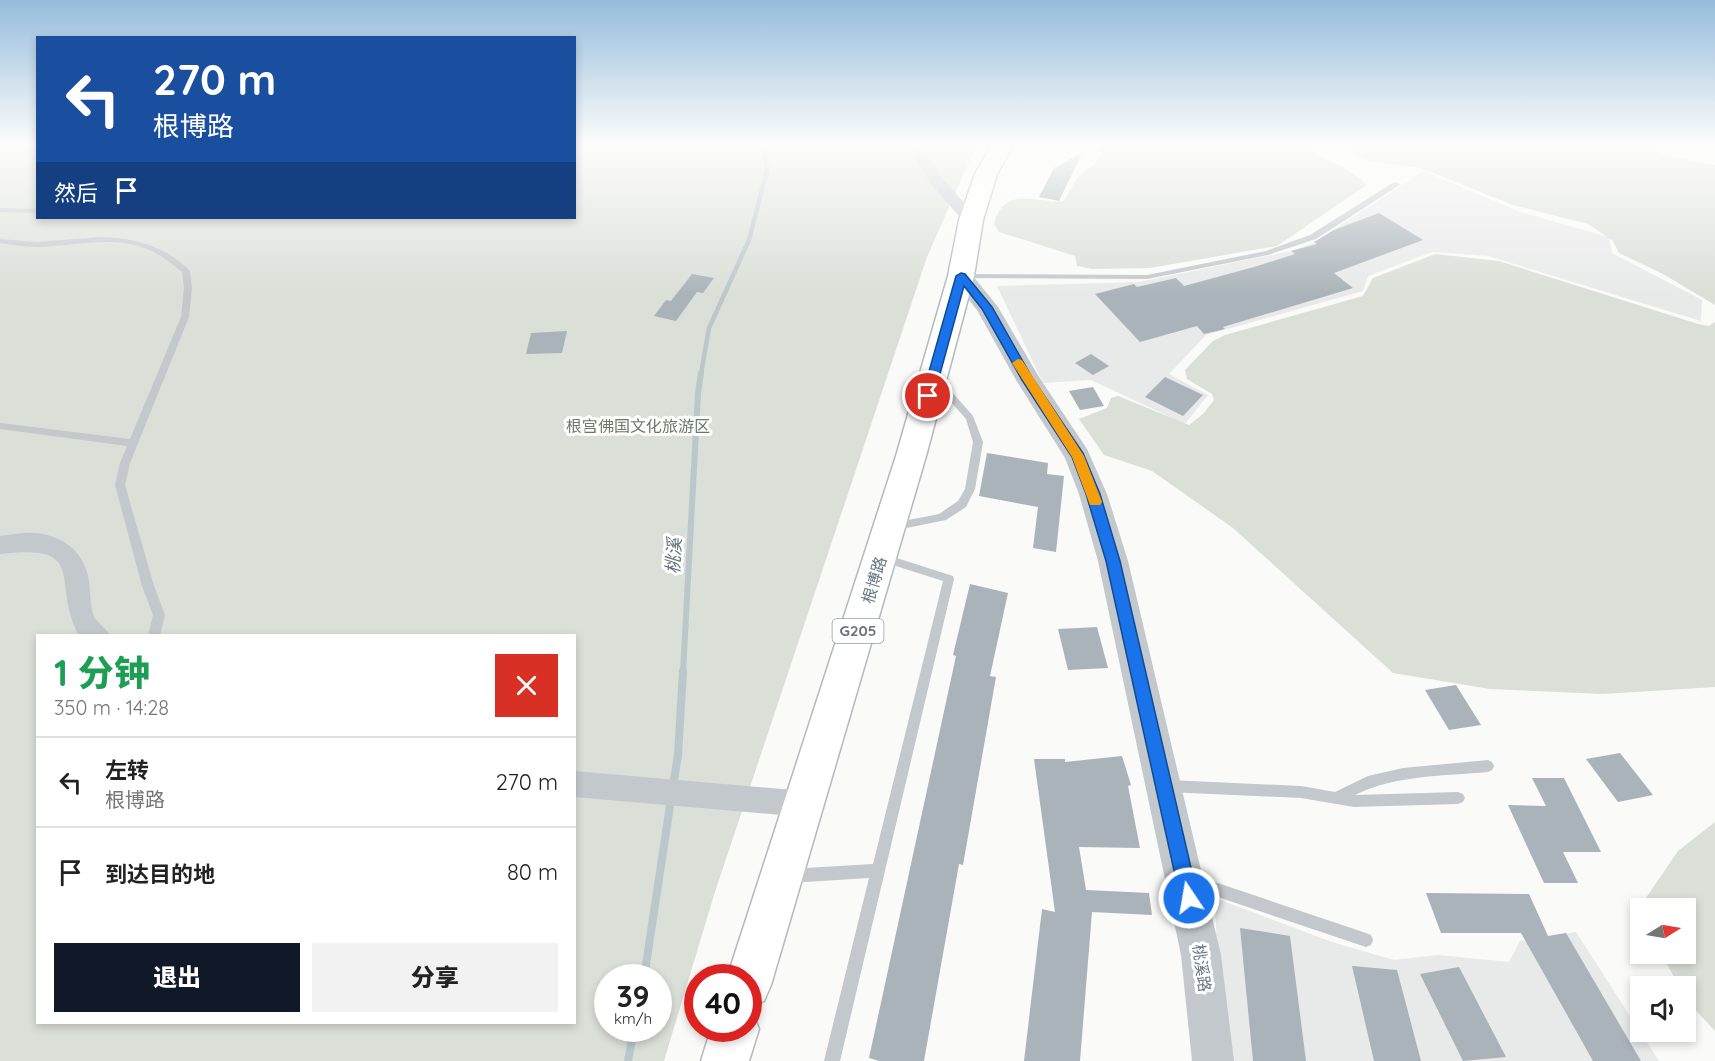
<!DOCTYPE html>
<html lang="zh">
<meta charset="utf-8">
<style>
:root{--surface:#fff;--page:#f2f2f2;--text:#222;--muted:#767676;--line:#e0e0e0;--accent:#111827}
body{margin:0;font-family:Quicksand,"Noto Sans SC",sans-serif;background:var(--page);color:var(--text);height:100vh;display:flex;flex-direction:column;font-size:22px;white-space:nowrap}
*{box-sizing:border-box;margin:0}
p{font-size:20px;color:var(--muted)}
.icon{flex:none;width:33px;height:33px;fill:none;stroke:currentColor;stroke-width:2;stroke-linecap:round;stroke-linejoin:round}
.map{position:relative;flex:1;overflow:hidden}
.panel{position:absolute;left:36px;top:634px;width:540px;height:390px;display:flex;flex-direction:column;background:var(--surface);border-radius:0px;box-shadow:0 3px 9px #0003}
.panel>*{flex:none}
.hud{position:absolute;left:36px;top:36px;width:540px;height:183px;border-radius:0px;box-shadow:0 3px 9px #0003;background:#1a4fa0;color:#fff;overflow:hidden}
.needle{width:39px;rotate:79deg}
.controls{position:absolute;left:1630px;top:898px;display:grid;gap:12px}
.controls a{display:grid;place-items:center;width:66px;height:66px;border-radius:0px;background:var(--surface);box-shadow:0 3px 9px #0003;font-size:30px}
.speed{position:absolute;left:594px;top:964px;display:flex;gap:12px;font-size:30px;font-weight:700;text-align:center}
.speed>*{display:grid;place-content:center;width:78px;height:78px;border-radius:50%;background:var(--surface);box-shadow:0 3px 9px #0003;line-height:1}
.speed small{font-size:15px;font-weight:400}
.speed .limit{border:9px solid #d22;background:#fff;color:#111}
.pin{position:absolute;display:grid;place-items:center;width:51px;height:51px;color:#fff;margin:-26px;border:3px solid #fff;border-radius:50%;box-shadow:0 2px 6px #0007}
.me{position:absolute;width:66px;margin:-33px;rotate:348deg;stroke-linejoin:round;filter:drop-shadow(0 0 4px #0008)}
.turn{display:flex;align-items:center;gap:21px;height:126px;padding:0 18px;font-size:27px}
.turn .icon{width:78px;height:78px;stroke-width:2.5}
.turn b{display:block;font-size:42px;line-height:51px}
.then{display:flex;align-items:center;height:57px;padding:0 18px;background:#0003;gap:12px;font-size:22px}
.round{display:grid;place-items:center;flex:none;width:63px;height:63px;border-radius:0px;background:var(--page)}
.summary{display:flex;align-items:center;justify-content:space-between;height:102px;padding:0 18px}
h1{font-size:36px;font-weight:800;line-height:45px;color:#1e9e55}
.button{display:flex;gap:12px;margin-top:auto;padding:12px 18px}
.button a{flex:1;height:69px;border-radius:0px;background:var(--accent);color:#fff;font-size:24px;font-weight:800;line-height:69px;text-align:center}
.button a+a{background:var(--page);color:var(--text)}
ul{padding:0;list-style:none}
li{display:flex;align-items:center;gap:18px;height:90px;padding:0 18px;border-top:2px solid var(--line)}
li div{flex:1}
li b{display:block;font-size:22px}
li em{font-style:normal}
.map>svg:first-child{display:block}
.built{fill:#e8e9e9}
.green{fill:#dadfd7;fill-rule:evenodd}
.lines{fill:none;stroke-linecap:round;stroke-linejoin:round}
.stream-far2{stroke:#bbc7cb;stroke-width:4.5}
.stream-far1{stroke:#bbc7cb;stroke-width:6}
.stream{stroke:#bbc7cb;stroke-width:8}
.building{fill:#aab3b9}
.trunk-casing{stroke:#b4b9bd;stroke-width:3}
.service{fill:#c3c8cc;fill-rule:evenodd}
.minor{fill:#c3c8cc;fill-rule:evenodd}
.tertiary{fill:#c3c8cc;fill-rule:evenodd}
.trunk{fill:#fff;fill-rule:evenodd}
.route{fill:#1a73e8;stroke:#114b97;stroke-width:1.5}
.slow{fill:#f59e0b}
.labels{text-anchor:middle;stroke-width:6;stroke-linejoin:round;paint-order:stroke}
.shield{fill:#fff;stroke:#939fa8;stroke-width:1.5}
.shield-label{font-size:15px;font-weight:bold;fill:#657683}
.park-label{font-size:16px;fill:#687a64;stroke:#fff}
.street-label{font-size:16px;fill:#657683;stroke:#fff}
.water-label{font-size:18px;font-style:italic;fill:#60757c;stroke:#fff}
</style>
<div class="map">
<svg width="1715" height="1061" viewBox="0 0 1715 1061">
<rect width="100%" height="100%" fill="#fafaf8"/>
<g class="built">
<polygon points="1424,171 1520,212 1609,237 1612,253 1702,300 1701,321 1488,256 1432,252 1368,276 1363,291 1206,335 1169,374 1208,395 1185,424 1091,380 1043,383 997,286 1139,282 1291,251 1313,243"/>
<polygon points="1215,898 1332,942 1394,960 1438,955 1509,962 1520,941 1576,932 1659,1061 1221,1061"/>
</g>
<g class="green">
<path d="M0 146H37L38 218H574L575 146H976L927 257 714 895 664 1061H0ZM38 636H574V1023H38ZM608 978H658V1029H608Z"/>
<path d="M1101 146H1301L1344 168 1363 181 1365 186 1277 246 1150 268 1092 269 1077 266 1075 256 999 232 994 224C1005 182 1039 206 1064 201 1069 193 1073 182 1080 176 1091 165 1102 164 1101 146Z"/>
<polygon points="1345,146 1639,146 1668,156 1715,165 1715,305 1663,274 1619,253 1612,240 1588,224 1513,205 1421,168 1368,161"/>
<polygon points="1435,254 1499,261 1698,324 1709,326 1715,322 1715,687 1603,694 1490,689 1393,673 1233,528 1152,471 1104,455 1079,419 1107,408 1111,398 1118,396 1189,425 1203,414 1214,400 1212,394 1187,379 1185,370 1213,341 1225,335 1363,296 1373,278"/>
<polygon points="1715,822 1715,1031 1688,1002 1686,987 1680,987 1661,954 1686,954 1686,909 1641,909 1641,917 1637,911 1678,851"/>
</g>
<g class="lines">
<polyline class="stream-far2" points="701,374 709,328 749,240 767,170 763,146"/>
<polyline class="stream-far1" points="683,672 698,393 701,373"/>
<g class="stream">
<polyline points="673,786 678,755 683,671"/>
<polyline points="644,978 671,799"/>
<polyline points="628,1061 634,1029"/>
</g>
</g>
<g class="building">
<polygon points="1082,153 1059,201 1039,197 1054,168"/>
<polygon points="1379,213 1423,240 1334,273 1353,288 1223,327 1225,329 1204,334 1197,326 1140,342 1095,294 1134,284 1137,287 1176,278 1184,286 1254,267 1295,254 1291,251 1317,244 1314,242 1334,230"/>
<polygon points="692,274 714,278 703,293 697,292 676,321 654,316 666,300 671,301"/>
<polygon points="567,331 562,353 526,354 531,333"/>
<polygon points="1091,354 1109,366 1093,375 1075,363"/>
<polygon points="1165,377 1203,395 1183,416 1145,397"/>
<polygon points="1093,387 1104,406 1080,410 1069,391"/>
<polygon points="987,453 1048,463 1047,474 1064,476 1056,552 1033,548 1038,507 979,496"/>
<polygon points="970,584 1008,593 990,676 996,677 963,865 959,864 924,1061 879,1061 869,1058 956,656 953,655"/>
<polygon points="1097,627 1108,668 1068,670 1058,629"/>
<polygon points="1456,685 1481,725 1449,730 1425,690"/>
<polygon points="1620,753 1653,795 1618,802 1586,759"/>
<polygon points="1122,756 1131,785 1128,786 1140,848 1079,847 1086,890 1149,893 1152,915 1092,912 1080,1061 1024,1061 1042,909 1055,912 1034,759 1065,759 1065,762"/>
<polygon points="1532,778 1564,778 1601,852 1563,852 1578,883 1544,883 1508,805 1546,806"/>
<polygon points="1426,893 1529,894 1548,936 1566,933 1641,1061 1593,1061 1521,933 1441,933"/>
<polygon points="1240,928 1290,936 1306,1061 1253,1061"/>
<polygon points="1352,966 1397,970 1421,1061 1374,1061"/>
<polygon points="1459,967 1506,1057 1463,1061 1420,974"/>
</g>
<g class="lines">
<g class="trunk-casing">
<g id="trunk">
<polygon points="991,146 1013,146 997,174 983,220 974,276 926,456 771,985 764,1001 748,1008 748,978 727,978 896,456 948,276 959,220 975,174"/>
<polygon points="748,1011 752,1012 759,1029 749,1061 701,1061 711,1029 748,1029"/>
</g>
</g>
<g class="service">
<polygon points="1394,182 1401,184 1316,239 1268,255 1147,279 961,278 957,276 961,274 1147,275 1266,251 1310,235"/>
<polygon points="0,208 38,209 38,213 0,212"/>
<path d="M101 237C135 238 165 246 190 271L192 288 189 317 130 463 125 485 154 586 165 615 160 636H148L153 615 142 586 115 485 120 463 127 446 0 429V423L130 439 181 317 184 288 182 272C171 263 160 254 147 249 113 235 73 246 37 247 25 247 12 245 0 243V239L37 242Z"/>
<polygon points="934,374 937,375 973,416 983,442 975,489 966,507 946,520 892,531 888,530 887,527 888,524 939,514 958,501 965,489 973,442 966,419 929,377"/>
<polygon points="881,553 953,576 954,579 840,1061 824,1061 869,878 789,883 784,881 782,876 784,871 789,869 873,864 943,581 877,560 876,557 877,554"/>
<path d="M1488 760 1492 762 1494 766 1492 770 1488 772C1444 776 1395 775 1355 795L1458 792 1463 794 1465 798 1463 802 1458 804 1354 807 1301 798 1168 792 1163 790 1162 786 1163 782 1168 780 1301 786 1335 792 1368 776 1403 768Z"/>
<polygon points="1191,874 1366,933 1371,935 1373,940 1371,945 1366,947 1191,888 1186,886 1184,881 1186,876"/>
</g>
<g class="minor">
<polygon points="907,146 922,146 942,178 977,217 979,220 977,223 965,223 931,184"/>
<path d="M23 533C51 531 79 544 87 572 91 585 89 600 93 614 96 623 106 627 110 636L78 634C51 579 89 544 0 554V536Z"/>
<polygon points="574,771 805,791 815,795 819,804 815,813 805,817 574,797"/>
</g>
<polygon class="tertiary" points="961,269 969,271 998,307 1039,377 1087,449 1107,494 1128,561 1221,955 1234,1061 1192,1061 1181,955 1098,561 1079,494 1065,458 1016,380 977,310 950,276 953,271"/>
<use href="#trunk" class="trunk"/>
</g>
<linearGradient id="sky" x2="0" y2="1"><stop stop-color="#96bcdc"/><stop offset="0.49" stop-color="#fdfdfc"/><stop offset="1" stop-color="#fdfdfc" stop-opacity="0"/></linearGradient>
<rect width="1715" height="295" fill="url(#sky)"/>
<polygon class="route" points="961,273 965,274 992,307 1033,379 1083,453 1100,494 1120,561 1198,898 1195,904 1189,907 1182,904 1180,898 1106,561 1086,494 1072,457 1022,380 982,309 964,286 934,396 928,400 922,396 956,276"/>
<polygon class="slow" points="1018,359 1022,360 1084,456 1102,502 1100,505 1090,505 1072,457 1012,363"/>
<g class="labels">
<rect class="shield" x="832.5" y="619" width="51" height="24" rx="4.5"/>
<g class="shield-label">
<text x="858" y="636">G205</text>
</g>
<g class="park-label">
<text x="638" y="432">根宫佛国文化旅游区</text>
</g>
<g class="street-label">
<text transform="translate(874 580) rotate(-73)" y="6">根博路</text>
<text transform="translate(1202 968) rotate(82)" y="6">桃溪路</text>
</g>
<g class="water-label">
<text transform="translate(674 556) rotate(-87)" y="6">桃溪</text>
</g>
</g>
</svg>
<div class="controls">
<a><svg class="needle" viewBox="-14 -14 28 28"><path d="M0-13l5 13h-10z" fill="#e53935"/><path d="M0 13l5-13h-10z" fill="#767676"/></svg></a>
<a><svg class="icon" aria-label="sound" viewBox="0 0 24 24"><path d="M4 9h4l5-4v14l-5-4H4zM17 9q2 3 0 6"/></svg></a>
</div>
<div class="speed"><div>39<small>km/h</small></div><div class="limit">40</div></div>
<div class="pin" style="left:928px;top:396px;background:#d93025"><svg class="icon" aria-label="arrive" viewBox="0 0 24 24"><path d="M6 21V4h12l-3 4 3 4H6"/></svg></div>
<svg class="me" style="left:1189px;top:898px" viewBox="-20 -20 40 40"><circle r="17" fill="#1a73e8" stroke="#fff" stroke-width="3"/><path d="M0-11L8 9 0 5-8 9z" fill="#fff"/></svg>
<div class="hud">
<div class="turn"><svg class="icon" aria-label="left" viewBox="0 0 24 24"><path d="M17 20v-9H6M10 6l-5 5 5 5"/></svg><div><b>270 m</b>根博路</div></div>
<div class="then">然后<svg class="icon" aria-label="arrive" viewBox="0 0 24 24"><path d="M6 21V4h12l-3 4 3 4H6"/></svg></div>
</div>
<section class="panel">
<div class="summary"><div><h1>1 分钟</h1><p>350 m · 14:28</p></div><a class="round" style="background:#d93025;color:#fff"><svg class="icon" aria-label="close" viewBox="0 0 24 24"><path d="M6 6l12 12M18 6L6 18"/></svg></a></div>
<ul>
<li><svg class="icon" aria-label="left" viewBox="0 0 24 24"><path d="M17 20v-9H6M10 6l-5 5 5 5"/></svg><div><b>左转</b><p>根博路</p></div><em>270 m</em></li>
<li><svg class="icon" aria-label="arrive" viewBox="0 0 24 24"><path d="M6 21V4h12l-3 4 3 4H6"/></svg><div><b>到达目的地</b></div><em>80 m</em></li>
</ul>
<div class="button"><a>退出</a><a>分享</a></div>
</section>
</div>
